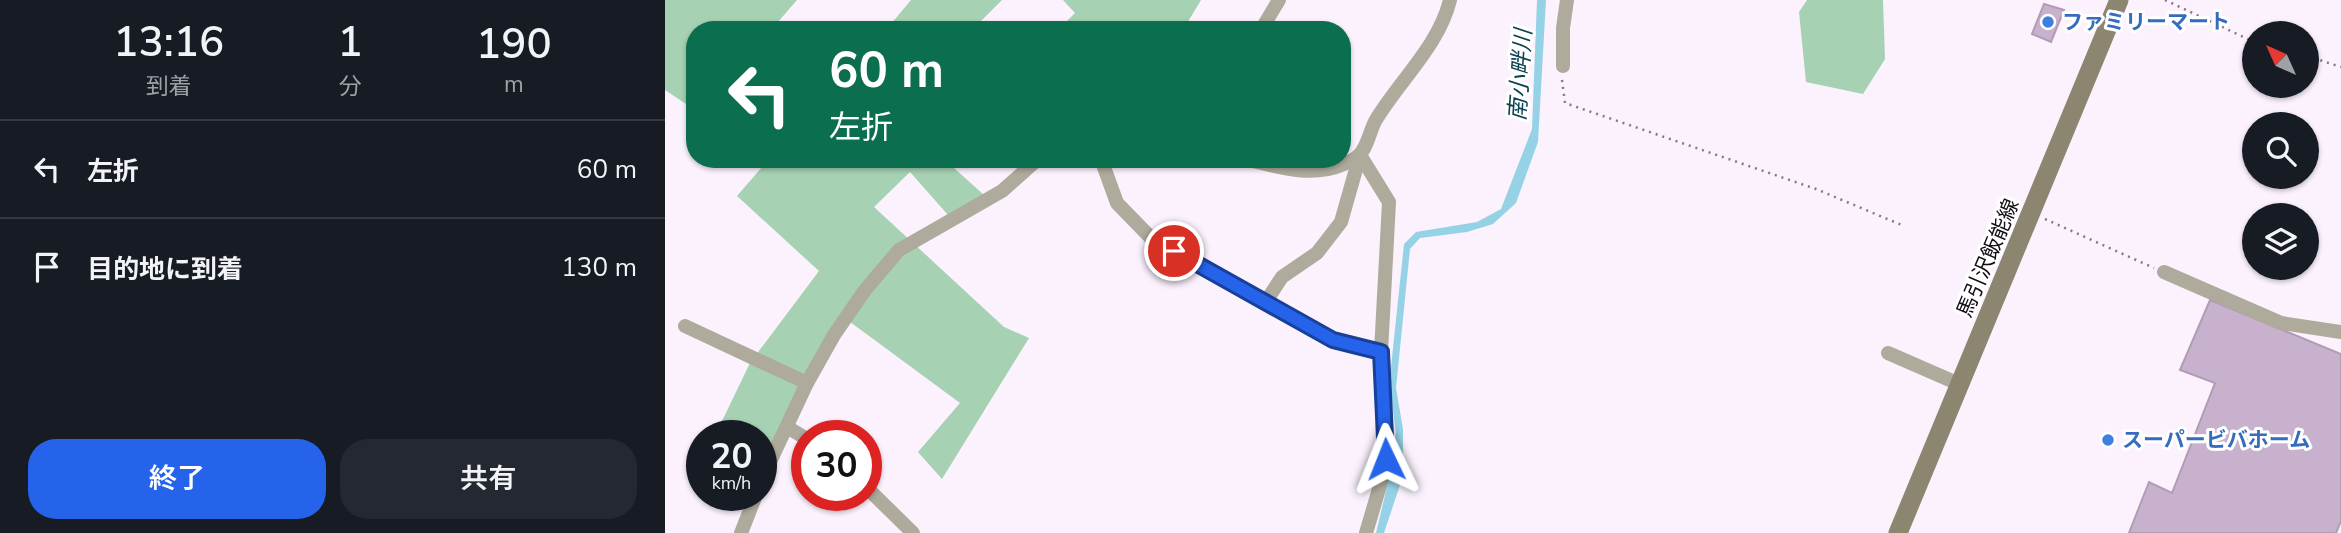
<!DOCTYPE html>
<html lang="ja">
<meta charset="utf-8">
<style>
:root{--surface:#171b24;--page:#242831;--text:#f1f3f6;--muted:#9ea1a6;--line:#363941;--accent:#2563eb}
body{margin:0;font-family:"Nunito Sans","Noto Sans JP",sans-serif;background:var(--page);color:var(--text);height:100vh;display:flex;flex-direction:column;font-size:26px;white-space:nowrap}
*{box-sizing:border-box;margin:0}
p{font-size:23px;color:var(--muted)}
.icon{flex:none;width:38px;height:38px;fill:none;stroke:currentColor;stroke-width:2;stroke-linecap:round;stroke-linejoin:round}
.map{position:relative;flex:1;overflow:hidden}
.side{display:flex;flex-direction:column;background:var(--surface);width:665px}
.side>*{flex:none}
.guide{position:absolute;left:21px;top:21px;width:665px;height:147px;border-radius:28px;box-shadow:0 2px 5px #0004;background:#0b6e4f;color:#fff;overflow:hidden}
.needle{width:46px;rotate:315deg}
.fabs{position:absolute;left:1577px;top:21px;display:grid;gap:14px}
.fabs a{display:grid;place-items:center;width:77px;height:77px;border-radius:50%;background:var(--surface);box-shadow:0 2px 5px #0004;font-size:35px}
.speed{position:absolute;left:21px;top:420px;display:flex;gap:14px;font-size:35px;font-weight:700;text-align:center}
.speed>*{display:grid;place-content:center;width:91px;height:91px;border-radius:50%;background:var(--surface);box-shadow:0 2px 5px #0004;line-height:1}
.speed small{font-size:18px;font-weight:400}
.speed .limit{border:10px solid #d22;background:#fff;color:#111}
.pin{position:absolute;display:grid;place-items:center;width:60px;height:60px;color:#fff;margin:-30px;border:4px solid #fff;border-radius:50%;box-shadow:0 2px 7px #0007}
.me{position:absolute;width:77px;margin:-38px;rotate:358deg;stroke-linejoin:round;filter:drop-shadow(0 0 5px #0008)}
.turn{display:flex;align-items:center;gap:24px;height:147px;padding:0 28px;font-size:32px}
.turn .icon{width:91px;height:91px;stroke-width:2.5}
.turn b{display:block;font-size:49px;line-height:60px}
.eta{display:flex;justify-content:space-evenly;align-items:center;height:119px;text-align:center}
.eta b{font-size:42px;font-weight:600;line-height:49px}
.action{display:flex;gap:14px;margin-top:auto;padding:14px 28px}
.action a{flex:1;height:80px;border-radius:28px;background:var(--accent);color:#fff;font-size:28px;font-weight:600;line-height:80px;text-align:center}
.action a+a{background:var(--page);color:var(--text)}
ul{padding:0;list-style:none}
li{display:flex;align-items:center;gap:21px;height:98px;padding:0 28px;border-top:2px solid var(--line)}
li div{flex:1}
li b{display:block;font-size:26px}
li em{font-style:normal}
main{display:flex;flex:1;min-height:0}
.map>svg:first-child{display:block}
.green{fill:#a6d1b2}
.water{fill:#95d2e5}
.building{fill:#c8b1cc;stroke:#b19bb5;stroke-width:2}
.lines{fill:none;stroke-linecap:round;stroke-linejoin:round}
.path{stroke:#817983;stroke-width:2.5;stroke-dasharray:2 5;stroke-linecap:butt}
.street{stroke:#aeaa9c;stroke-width:14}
.secondary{stroke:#8c8671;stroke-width:19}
.route-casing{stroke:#184099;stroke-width:18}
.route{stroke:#2563eb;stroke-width:12}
.shop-dot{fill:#3f7fe0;stroke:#fff;stroke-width:2.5}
.labels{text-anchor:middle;stroke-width:6;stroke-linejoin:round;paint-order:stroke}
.shop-label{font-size:21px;font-weight:bold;fill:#366cbe;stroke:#fff;text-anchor:start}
.street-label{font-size:21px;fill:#130c15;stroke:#fff}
.water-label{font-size:23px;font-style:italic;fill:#0d4452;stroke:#fff}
</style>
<main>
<section class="side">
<div class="eta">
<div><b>13:16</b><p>到着</p></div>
<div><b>1</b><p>分</p></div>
<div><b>190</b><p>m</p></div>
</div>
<ul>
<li><svg class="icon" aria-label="left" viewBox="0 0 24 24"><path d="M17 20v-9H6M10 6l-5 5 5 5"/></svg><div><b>左折</b></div><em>60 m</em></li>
<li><svg class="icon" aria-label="arrive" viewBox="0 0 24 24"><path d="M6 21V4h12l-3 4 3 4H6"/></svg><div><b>目的地に到着</b></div><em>130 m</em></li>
</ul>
<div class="action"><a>終了</a><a>共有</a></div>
</section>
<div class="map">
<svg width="1676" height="533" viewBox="0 0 1676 533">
<rect width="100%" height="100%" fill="#fbf2fd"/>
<g class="green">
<polygon points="0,0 132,0 106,30 30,30 30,110 0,90"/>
<polygon points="246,0 337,0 307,30 221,30"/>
<polygon points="398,0 536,0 518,30 393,30 410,13"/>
<polygon points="1142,0 1218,0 1220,59 1198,94 1141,82 1134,12"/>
<polygon points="104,159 279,159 319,195 283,215 245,172 209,207 339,327 364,338 277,479 253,452 295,403 177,316 107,443 96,439 96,436 90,436 57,421 85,363 154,271 72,196"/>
</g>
<polygon class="water" points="872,0 881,0 873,142 851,203 828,224 802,232 755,238 745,249 731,388 738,429 738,476 719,533 711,533 725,474 731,432 724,386 739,244 751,232 812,222 836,209 867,129"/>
<g class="building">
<polygon points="1379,4 1399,10 1386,42 1367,34"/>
<polygon points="1545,300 1676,354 1676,521 1671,533 1464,533 1484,482 1507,493 1550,383 1515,370"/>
</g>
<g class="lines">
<g class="path">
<polyline points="1500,0 1589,42"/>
<polyline points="1642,56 1676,67"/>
<polyline points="897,80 900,103 1151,189 1239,226"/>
<polyline points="1380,219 1489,268"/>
</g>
<g class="street">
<polyline points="596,30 614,0"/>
<polyline points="898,66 898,28 902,0"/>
<polyline points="695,155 724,202 716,352 722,446 719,472 701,533"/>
<polyline points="436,159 452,203 486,238 668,340 716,352"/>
<path d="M580 159C612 167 647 178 679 164 683 162 690 159 693 156 703 148 705 128 712 118 736 79 774 45 785 0"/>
<polyline points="1499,272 1616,323 1676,332"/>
<polyline points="600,303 617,277 652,253 676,222 695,155"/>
<polyline points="20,326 142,383"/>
<polyline points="1223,353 1294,384"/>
<polyline points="122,427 142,439"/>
<polyline points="96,481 142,383 169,335 200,290 234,250 337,191 373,159"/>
<polyline points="201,487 248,533"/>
<polyline points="76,533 91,495"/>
</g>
<polyline class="secondary" points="1233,533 1454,0"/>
</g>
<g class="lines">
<g class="route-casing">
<polyline id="route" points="509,251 668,340 716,352 721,459"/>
</g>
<use href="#route" class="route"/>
</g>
<g class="shop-dot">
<circle cx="1383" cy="22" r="7"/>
<circle cx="1443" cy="440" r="7"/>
</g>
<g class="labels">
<g class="shop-label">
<text x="1397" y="29">ファミリーマート</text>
<text x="1457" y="447">スーパービバホーム</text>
</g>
<g class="street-label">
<text transform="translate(1323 258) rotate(-67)" y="7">馬引沢飯能線</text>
</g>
<g class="water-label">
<text transform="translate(855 75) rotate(-86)" y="8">南小畔川</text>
</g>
</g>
</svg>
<div class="fabs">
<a><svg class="needle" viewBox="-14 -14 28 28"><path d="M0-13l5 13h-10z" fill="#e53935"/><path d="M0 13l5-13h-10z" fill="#9ea1a6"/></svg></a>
<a><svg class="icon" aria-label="search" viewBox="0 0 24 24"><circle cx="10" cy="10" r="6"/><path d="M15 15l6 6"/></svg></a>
<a><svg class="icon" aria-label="layers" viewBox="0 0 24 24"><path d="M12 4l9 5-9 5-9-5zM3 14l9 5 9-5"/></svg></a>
</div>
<div class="speed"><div>20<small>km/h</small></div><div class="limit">30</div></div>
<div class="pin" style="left:509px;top:251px;background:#d93025"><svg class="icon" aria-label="arrive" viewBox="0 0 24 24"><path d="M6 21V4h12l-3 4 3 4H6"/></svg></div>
<svg class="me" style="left:721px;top:459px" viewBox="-20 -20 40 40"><path d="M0-17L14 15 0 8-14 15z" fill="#2563eb" stroke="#fff" stroke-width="4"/></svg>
<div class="guide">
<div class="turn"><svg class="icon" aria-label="left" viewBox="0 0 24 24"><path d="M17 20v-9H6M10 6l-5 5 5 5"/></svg><div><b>60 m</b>左折</div></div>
</div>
</div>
</main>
